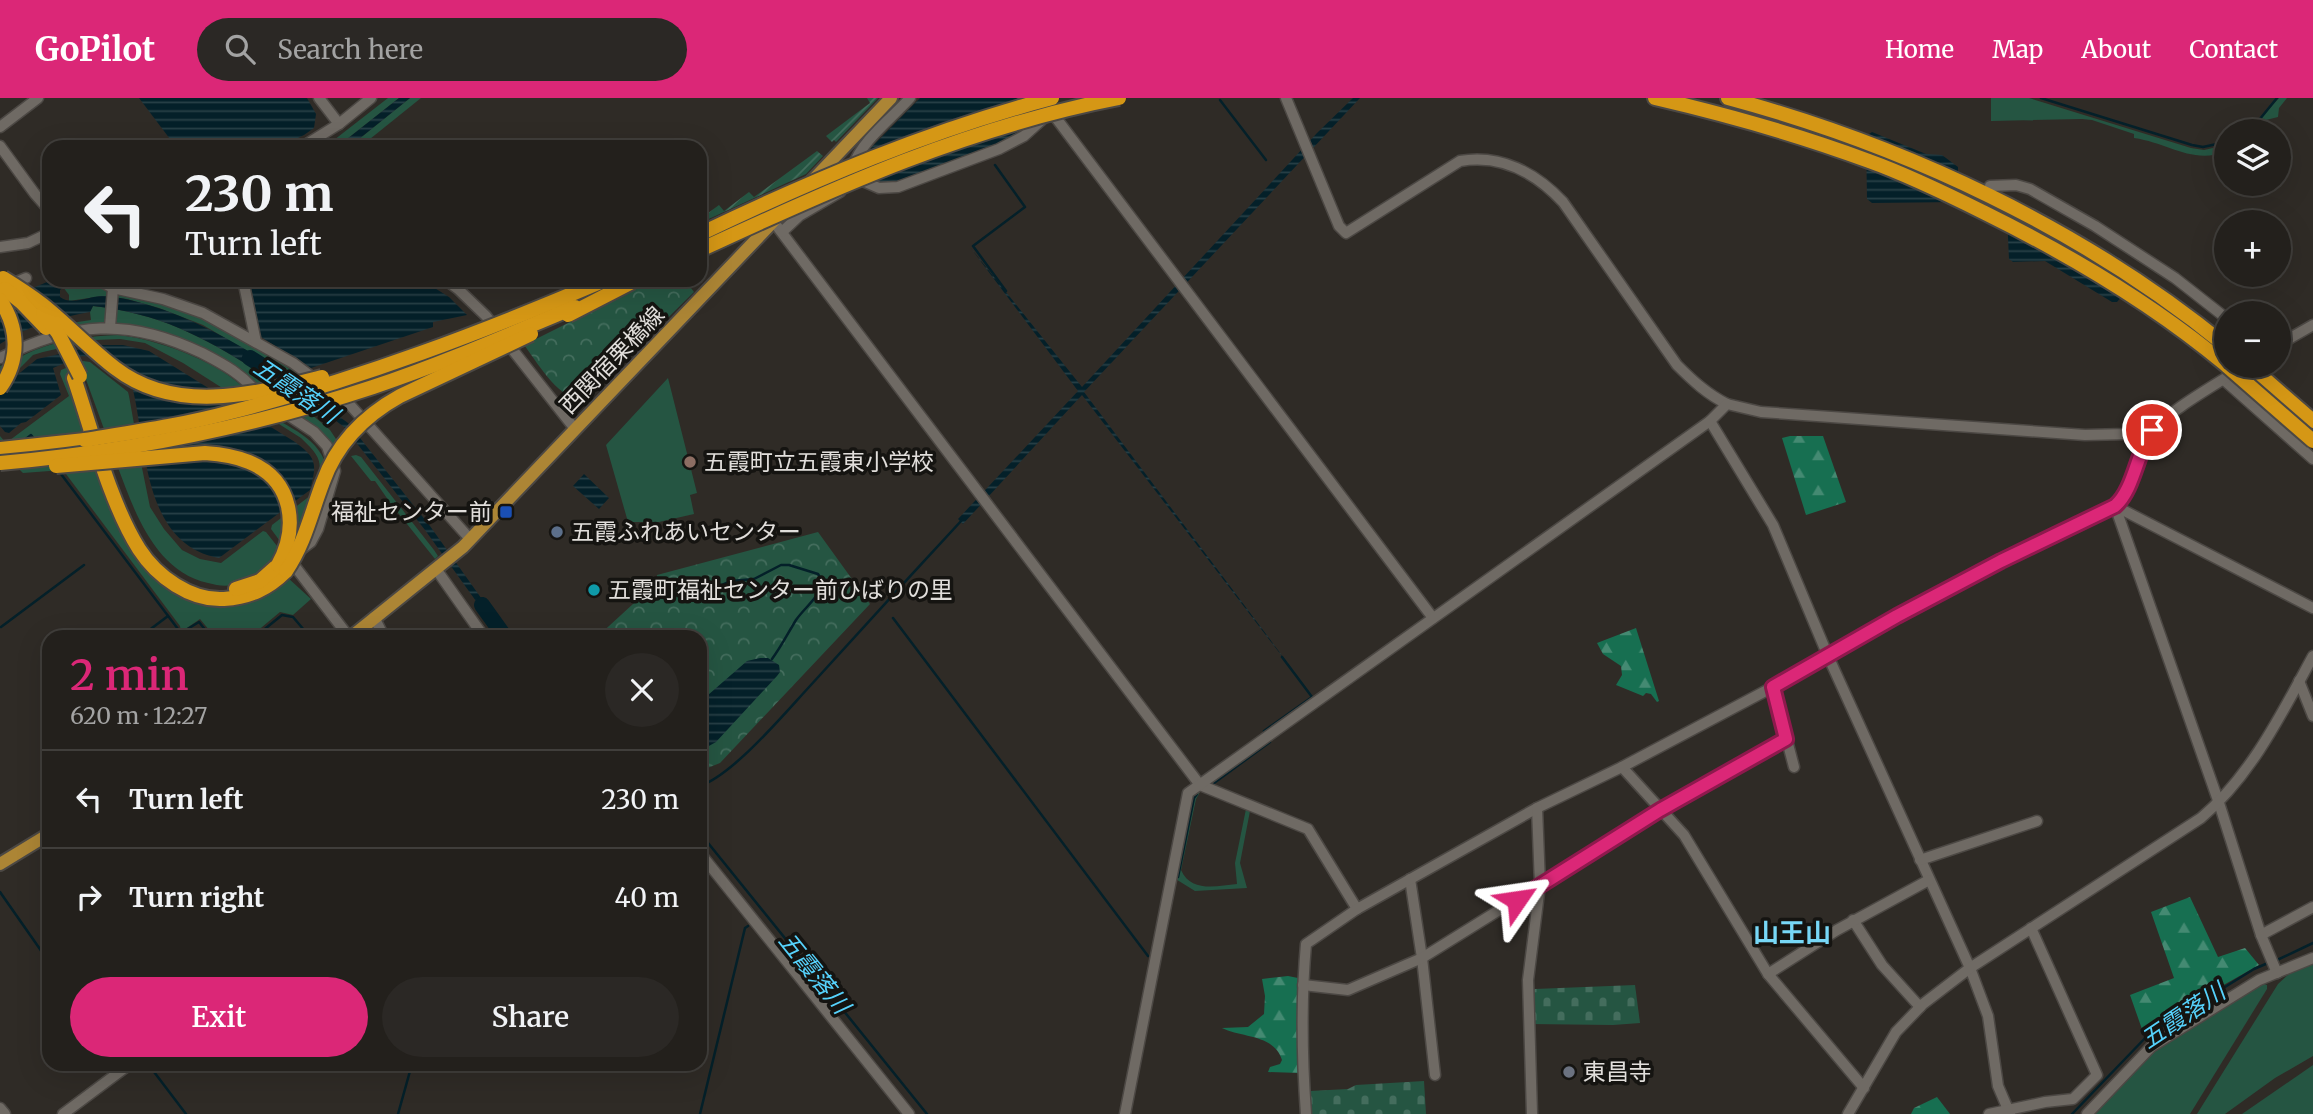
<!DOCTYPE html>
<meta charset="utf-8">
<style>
:root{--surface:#23201c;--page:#2b2825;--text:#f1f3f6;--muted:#a3a3a3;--line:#403e3b;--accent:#db2777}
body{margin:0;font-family:Merriweather,"Noto Sans JP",serif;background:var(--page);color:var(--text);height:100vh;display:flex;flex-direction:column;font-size:26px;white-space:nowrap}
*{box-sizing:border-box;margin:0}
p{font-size:23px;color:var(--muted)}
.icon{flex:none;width:38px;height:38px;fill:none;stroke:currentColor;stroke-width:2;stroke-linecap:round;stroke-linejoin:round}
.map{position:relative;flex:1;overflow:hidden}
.side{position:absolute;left:42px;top:532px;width:665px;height:441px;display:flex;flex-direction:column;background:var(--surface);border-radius:21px;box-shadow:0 7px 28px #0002,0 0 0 2px var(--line)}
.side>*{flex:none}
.top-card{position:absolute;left:42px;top:42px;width:665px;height:147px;border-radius:21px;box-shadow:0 7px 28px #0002,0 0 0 2px var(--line);background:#23201c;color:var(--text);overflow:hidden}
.controls{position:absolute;left:2214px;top:21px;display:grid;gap:14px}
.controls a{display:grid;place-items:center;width:77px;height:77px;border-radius:50%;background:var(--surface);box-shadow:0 7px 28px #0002,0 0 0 2px var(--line);font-size:35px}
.pin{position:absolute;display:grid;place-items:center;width:60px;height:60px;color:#fff;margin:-30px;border:4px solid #fff;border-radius:50%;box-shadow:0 2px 7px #0007}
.me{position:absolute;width:77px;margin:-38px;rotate:58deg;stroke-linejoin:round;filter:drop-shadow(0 0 5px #0008)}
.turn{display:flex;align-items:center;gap:24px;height:147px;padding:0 28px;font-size:32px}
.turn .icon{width:91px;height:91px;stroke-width:2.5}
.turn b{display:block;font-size:49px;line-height:60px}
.round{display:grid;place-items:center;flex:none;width:74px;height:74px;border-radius:37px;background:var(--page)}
.headline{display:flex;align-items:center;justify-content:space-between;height:119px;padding:0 28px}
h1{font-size:42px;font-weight:600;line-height:52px;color:var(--accent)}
.action{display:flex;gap:14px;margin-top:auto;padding:14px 28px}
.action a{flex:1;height:80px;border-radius:42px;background:var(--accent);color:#fff;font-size:28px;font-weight:600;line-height:80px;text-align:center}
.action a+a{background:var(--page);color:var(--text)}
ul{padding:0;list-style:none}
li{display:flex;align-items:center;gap:21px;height:98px;padding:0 28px;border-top:2px solid var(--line)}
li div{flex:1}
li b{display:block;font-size:26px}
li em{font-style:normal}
header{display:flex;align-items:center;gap:42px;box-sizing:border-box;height:98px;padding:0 35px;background:var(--accent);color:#fff}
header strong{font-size:33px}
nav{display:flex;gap:38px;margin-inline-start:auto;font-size:24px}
.search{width:490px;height:63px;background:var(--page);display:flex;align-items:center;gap:18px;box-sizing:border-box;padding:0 24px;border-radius:38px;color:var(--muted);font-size:26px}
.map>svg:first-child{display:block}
.grass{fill:#255542}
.forest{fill:url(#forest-firs)}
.cemetery{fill:url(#cemetery-stones)}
.park{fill:url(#park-crowns)}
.garden{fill:url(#garden-furrows)}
.water{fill:url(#water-rules)}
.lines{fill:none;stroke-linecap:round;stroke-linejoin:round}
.stream{stroke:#042029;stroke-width:2.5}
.river{stroke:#042029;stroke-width:16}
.minor-casing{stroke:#4c4844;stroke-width:13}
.major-casing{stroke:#4c4844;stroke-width:16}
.highway-casing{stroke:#4c4844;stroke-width:18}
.minor{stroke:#6f6a64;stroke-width:10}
.major{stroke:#ac8535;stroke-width:12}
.highway{stroke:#d59715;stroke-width:14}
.highway-bridge-casing{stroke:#4c4844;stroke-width:18;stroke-linecap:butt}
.highway-bridge{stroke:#d59715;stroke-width:14}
.route-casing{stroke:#8e194d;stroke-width:18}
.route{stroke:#db2777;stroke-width:12}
.education-dot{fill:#8d6e63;stroke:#151411;stroke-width:2.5}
.transit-dot{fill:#1a4fb4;stroke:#151411;stroke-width:2.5}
.service-dot{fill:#5c6f8a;stroke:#151411;stroke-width:2.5}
.culture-dot{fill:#0f9aa8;stroke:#151411;stroke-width:2.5}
.worship-dot{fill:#6b7280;stroke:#151411;stroke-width:2.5}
.labels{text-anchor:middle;stroke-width:7;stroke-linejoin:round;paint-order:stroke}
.street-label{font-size:23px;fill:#e1dedb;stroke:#151411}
.poi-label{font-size:23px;fill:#e1dedb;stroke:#151411;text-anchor:start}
.water-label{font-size:24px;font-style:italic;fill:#56d2fc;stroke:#151411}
.quarter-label{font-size:26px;font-weight:bold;fill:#77d7f6;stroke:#151411}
</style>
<header>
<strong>GoPilot</strong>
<div class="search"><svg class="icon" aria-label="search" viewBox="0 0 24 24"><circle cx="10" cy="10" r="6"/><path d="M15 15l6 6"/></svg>Search here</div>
<nav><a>Home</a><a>Map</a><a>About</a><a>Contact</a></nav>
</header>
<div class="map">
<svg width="2313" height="1016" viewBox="0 0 2313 1016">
<defs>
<pattern id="forest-firs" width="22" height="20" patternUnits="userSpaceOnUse" patternTransform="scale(1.75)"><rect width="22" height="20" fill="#176f51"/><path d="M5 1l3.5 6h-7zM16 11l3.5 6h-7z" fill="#448a72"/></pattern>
<pattern id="cemetery-stones" width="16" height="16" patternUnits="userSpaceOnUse" patternTransform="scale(1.75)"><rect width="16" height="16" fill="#255542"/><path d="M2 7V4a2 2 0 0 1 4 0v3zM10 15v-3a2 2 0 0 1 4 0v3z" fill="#446d5d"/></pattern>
<pattern id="park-crowns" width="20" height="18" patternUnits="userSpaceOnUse" patternTransform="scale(1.75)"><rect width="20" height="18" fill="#255542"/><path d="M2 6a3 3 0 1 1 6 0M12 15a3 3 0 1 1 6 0" fill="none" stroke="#446d5d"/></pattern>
<pattern id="garden-furrows" width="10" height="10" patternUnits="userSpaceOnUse" patternTransform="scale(1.75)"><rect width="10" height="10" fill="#255542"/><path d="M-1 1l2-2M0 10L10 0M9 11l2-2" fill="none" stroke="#446d5d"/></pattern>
<pattern id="water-rules" width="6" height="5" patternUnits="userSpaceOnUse" patternTransform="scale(1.75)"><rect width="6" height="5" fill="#042029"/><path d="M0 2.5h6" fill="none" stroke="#284047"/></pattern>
</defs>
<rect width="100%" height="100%" fill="#2f2b26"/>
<g class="grass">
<polygon points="388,0 399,0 337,49 325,49"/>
<polygon points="410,0 421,0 360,49 349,49"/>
<path d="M1991 0H2029L2191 50 2204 52 2226 47V54C2190 66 2169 45 2134 40V36L2092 22 2082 21 1991 23Z"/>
<path d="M2279 0H2287L2279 10 2278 19 2266 22C2262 32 2260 33 2249 33Z"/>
<polygon points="71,182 91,182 109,193 145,201 198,218 220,228 303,279 300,280 272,262 269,266 203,227 159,210 127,201 102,198 69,203 69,197 63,189"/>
<path d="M93 208C162 216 204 239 262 276L258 282 266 287 257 289 152 232 115 226 108 222 105 226 76 230 71 225 91 222 90 214Z"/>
<path d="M118 237C156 241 211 261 241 287 249 294 253 305 262 311 290 333 319 336 329 375L288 454 271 431 272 427 315 394C322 365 324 362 301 340L183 265 145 245 120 241 95 242 43 254 33 257 18 272 0 285V268C12 264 23 257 35 252 60 242 91 238 118 237Z"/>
<polygon points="83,263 90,264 128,294 129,298 134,326 104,331 84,276 69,282 113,406 160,480 246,504 264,498 287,479 311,501 293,517 280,514 250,539 215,539 200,521 181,534 180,528 63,372 23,375 0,353 0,338 6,345 69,298 60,276 61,272"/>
<polygon points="668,280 697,395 690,397 694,416 659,424 628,424 606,347"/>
<polygon points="311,316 330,332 338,344 332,354 298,320"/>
<polygon points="356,357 361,359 434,452 438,458 435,461 391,406 375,383 371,383 351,358"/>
<path d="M141 365 150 409 164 431 182 452 200 461 221 465 263 433 266 434 281 453C270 470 258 479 240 485 229 489 219 488 208 485 154 473 134 412 117 367Z"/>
<path d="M1196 694H1200L1196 701 1181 772C1191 795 1217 788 1237 786L1235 765 1246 711 1250 713 1240 765 1247 790 1195 793 1174 780 1191 699Z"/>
<polygon points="2313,865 2313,958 2275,980 2225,1016 2197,1016 2278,886 2290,875"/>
<polygon points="2262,885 2267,887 2267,891 2190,1016 2092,1016 2151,953"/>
<polygon points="2313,967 2313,1016 2242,1016"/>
</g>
<g class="forest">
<polygon points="1790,338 1823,338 1846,404 1806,417 1782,340"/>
<polygon points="1636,530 1659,603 1657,604 1651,596 1646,595 1643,598 1616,587 1622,577 1621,568 1603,556 1597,545"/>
<polygon points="2190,799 2218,859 2245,850 2259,867 2181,911 2148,934 2146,931 2143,934 2130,897 2174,880 2151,814"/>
<path d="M1288 878 1298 880 1300 975 1268 974 1270 969 1280 966 1282 962C1274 936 1242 940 1222 930L1248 929 1264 916 1265 898 1262 881Z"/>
<polygon points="1937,999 1950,1016 1911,1016 1914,1010"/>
</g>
<g class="cemetery">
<polygon points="1635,887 1640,925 1613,927 1530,926 1532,893 1535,891"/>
<polygon points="1424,983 1426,1016 1311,1016 1310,993 1348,991 1356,987"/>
</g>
<g class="park">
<path d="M654 182H685L694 194 598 289C594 292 589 298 584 299 562 308 536 262 524 247Z"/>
<polygon points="818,434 870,506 720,665 700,673 700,539 597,539 657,484 657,477"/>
</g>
<g class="garden">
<polygon points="867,0 878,0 836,44 834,42 832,44 826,38 870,5"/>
<polygon points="817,53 823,58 806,76 700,125 700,121 719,107 724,113 749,94 754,99"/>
</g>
<g class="water">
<polygon points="139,0 307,0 316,16 314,30 304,37 280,49 176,49"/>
<polygon points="399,0 410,0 349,49 337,49"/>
<path d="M920 0H1028L1039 8 1045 19C995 53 948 66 892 86H881L860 78C856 70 860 64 864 57Z"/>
<polygon points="1353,0 1360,0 1084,294 1314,600 1082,297 963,426 958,421 1078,293 970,149 1082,289 1317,35"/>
<polygon points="1872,34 1926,56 1942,57 1958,69 1958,104 1872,105 1867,101 1866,38"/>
<polygon points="2010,113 2065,135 2070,131 2118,159 2123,197 2117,204 2112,204 2045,163 2013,164 2009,161 2007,117"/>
<path d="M52 182H71L60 192V199C72 208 89 198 102 198 111 198 121 200 130 202 181 214 225 238 269 266L262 276C204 239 162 216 93 208L90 214C58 220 27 228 0 246V211L35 189Z"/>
<polygon points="248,182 422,182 449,199 467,217 433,224 433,229 311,270 261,239"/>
<path d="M100 247H123L149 253 295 344C317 360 317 366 310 392L219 460C143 446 147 351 133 292L93 259 82 258 53 270 61 297 26 324 21 325 9 335 5 334 0 328V291L37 261Z"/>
<polygon points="310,297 348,325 430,428 496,521 491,524 425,432 344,329 305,299"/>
<polygon points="584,376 609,400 599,411 573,388"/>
<polygon points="760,560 768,560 779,567 780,574 777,578 716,644 700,653 700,636 704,635 706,631 704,626 700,626 700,604 747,563"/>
</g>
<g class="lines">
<g class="stream">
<polyline points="2041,0 2192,47 2203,49 2226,44"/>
<polyline points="1220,2 1266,62"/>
<polyline points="2246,33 2255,27 2277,0"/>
<polyline points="995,67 1025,109 973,148 1006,193"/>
<polyline points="22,344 31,337 35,342"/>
<polyline points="58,372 181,535 199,524 211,539"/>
<path d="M697 494 713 491 731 483 754 481 781 467H789L818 476 823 484C818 501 805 509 796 522 788 535 781 549 772 561"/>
<polyline points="893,520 1148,858"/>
<polyline points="1,529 84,467"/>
<polyline points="140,539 168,518"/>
<polyline points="255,539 282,517 293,519 310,539"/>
<polyline points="333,539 336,537"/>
<polyline points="1264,633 1312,599 1282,559"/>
<polyline points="1214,685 1270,644"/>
<path d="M700 688C734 676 784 616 810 588 861 532 911 477 962 422"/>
<polyline points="700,735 927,1016"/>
<polyline points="1178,779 1194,700 1197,696"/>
<polyline points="0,794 49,864"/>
<polyline points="2275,863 2313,845"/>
<polyline points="148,966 186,1016"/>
<polyline points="398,1016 412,966"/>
<polyline points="700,1016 745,830 748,828"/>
<polyline points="2072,1016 2149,936 2254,871 2268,865"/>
</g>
<g class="river">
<polyline points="250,260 302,293"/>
<polyline points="482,507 505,539"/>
</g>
<g class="minor-casing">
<g id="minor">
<polyline points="319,0 339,26"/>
<polyline points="1041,0 1433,520"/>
<path d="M1286 0 1339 128 1346 135 1460 63C1501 56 1536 75 1563 104L1677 267C1693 283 1707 296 1727 306"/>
<polyline points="0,29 38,0"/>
<polyline points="0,48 35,96 49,112"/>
<polyline points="302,49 339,26 371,0"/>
<path d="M853 69C860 44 893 19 910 0"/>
<polyline points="856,80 879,90 898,89 999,51 1024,38 1045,19"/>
<polyline points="1990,88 2016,87 2030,91 2095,128 2175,180 2226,220"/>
<polyline points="773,123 1200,687 1308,731 1357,811"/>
<polyline points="782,134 799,118 840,94"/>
<polyline points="0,149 28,145 49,135"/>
<polyline points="98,182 113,190 163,201 203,215 293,265 351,308 470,441"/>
<polyline points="243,182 256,244"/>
<polyline points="446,182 458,191 486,218 575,331"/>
<polyline points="9,187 26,180"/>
<polyline points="110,229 113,190"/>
<polyline points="2278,247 2313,227"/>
<path d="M0 260C73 224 127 219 202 255 225 267 242 276 258 296"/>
<polyline points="2224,282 2313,361"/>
<polyline points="282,313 314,334 327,348 335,373 318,431 311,444 299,453"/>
<polyline points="1710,323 1773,427 1828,558 1970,870 1988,918 1998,988 2010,1016"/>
<polyline points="2115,408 2219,705 2261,837 2277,875"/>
<polyline points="2115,408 2313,510"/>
<polyline points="290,462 349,539"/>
<polyline points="436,471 484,539"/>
<polyline points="374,519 384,539"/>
<polyline points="2299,583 2313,618"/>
<polyline points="1773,589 1794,669"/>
<polyline points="1622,669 1684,737 1768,876 1864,990"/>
<polyline points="700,755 909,1016"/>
<polyline points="1920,762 2037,723"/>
<polyline points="1410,781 1422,860 1435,977"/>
<polyline points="1853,822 1882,867 1920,909"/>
<polyline points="2261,837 2313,809"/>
<polyline points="1768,876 1837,832 1929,782"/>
<polyline points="1303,887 1348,892 1422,860 1660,712 1786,641"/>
<polyline points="0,1010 5,1016"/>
<polyline points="63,1016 130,966"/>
<polyline points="1125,1016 1188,695 1710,323 1727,306 1761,314 2085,337 2127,336 2152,332"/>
<path d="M1306 1016C1302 960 1301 902 1306 846L1357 811 1537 710 1622 669 1773 589 1897 518 2001 463 2115 408C2135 392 2134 360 2147 339 2162 316 2220 284 2245 268"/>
<polyline points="1532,1016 1528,882 1540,787 1537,710"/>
<path d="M1848 1016 1896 934 1923 906 1970 870 2201 720C2251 678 2282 615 2313 558"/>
<polyline points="1989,1016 2045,1004 2073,1001 2097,977 2031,830"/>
<polyline points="2087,1016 2151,949 2259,882 2313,860"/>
</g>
</g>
<g class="major-casing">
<g id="major">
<polyline points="351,539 463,449 891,0"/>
<polyline points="0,766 49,736"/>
</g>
</g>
<g class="highway-casing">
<g id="highway">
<path d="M1655 0C1728 17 1799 37 1869 63 1908 77 1947 96 1985 115 2070 157 2153 206 2226 267"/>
<path d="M1728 0C1906 48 2083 131 2226 248"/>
<polyline points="2250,268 2313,323"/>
<path d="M74 280C92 333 110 405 139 451 157 479 191 503 224 501 250 499 268 491 286 473"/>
<polyline points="0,351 85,342"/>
<polyline points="236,491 260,483 278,467"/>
</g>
</g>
<use href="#minor" class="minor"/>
<use href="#major" class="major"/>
<use href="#highway" class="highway"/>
<g class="highway-bridge-casing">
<g id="highway-bridge">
<path d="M700 136C815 81 928 33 1052 0"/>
<path d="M700 152C838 88 969 29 1119 0"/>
<path d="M3 180C16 188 30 197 43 207 68 227 90 251 115 270 176 317 254 296 322 279"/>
<polyline points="5,191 21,204 46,230"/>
<path d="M0 202C19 230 20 262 0 290"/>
<polyline points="43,215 58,235 80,278"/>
<polyline points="568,217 632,184"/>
<polyline points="2227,268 2313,343"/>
<path d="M85 342C134 334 183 327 231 314 360 281 483 234 605 182"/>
<path d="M0 365C126 354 252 329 373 289 442 266 508 237 575 209"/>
<path d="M56 368 205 355C220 356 235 358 249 364 293 382 299 429 278 467"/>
<path d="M286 473C305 445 311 415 323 384 337 345 364 318 400 298L531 236"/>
</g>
</g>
<use href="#highway-bridge" class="highway-bridge"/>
</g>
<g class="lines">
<g class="route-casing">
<path id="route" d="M1517 802 1660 712 1786 641 1773 589 1897 518 2001 463 2115 408C2134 392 2137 354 2152 332"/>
</g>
<use href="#route" class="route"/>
</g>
<circle class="education-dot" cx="690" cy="364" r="7"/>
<rect class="transit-dot" x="499" y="407" width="14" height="14" rx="3.5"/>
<circle class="service-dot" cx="557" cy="434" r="7"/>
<circle class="culture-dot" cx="594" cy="492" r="7"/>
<circle class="worship-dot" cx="1569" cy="974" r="7"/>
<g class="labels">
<g class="street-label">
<text transform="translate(612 262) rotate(-46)" y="8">西関宿栗橋線</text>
</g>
<g class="poi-label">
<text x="704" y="372">五霞町立五霞東小学校</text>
<text x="492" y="422" text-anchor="end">福祉センター前</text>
<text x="571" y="442">五霞ふれあいセンター</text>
<text x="608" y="500">五霞町福祉センター前ひばりの里</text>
<text x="1583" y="982">東昌寺</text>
</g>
<g class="water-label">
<text transform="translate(296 293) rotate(34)" y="8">五霞落川</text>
<text transform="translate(814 875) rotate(51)" y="8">五霞落川</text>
<text transform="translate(2183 918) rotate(-34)" y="8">五霞落川</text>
</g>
<g class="quarter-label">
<text x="1792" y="844">山王山</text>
</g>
</g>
</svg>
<div class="controls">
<a><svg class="icon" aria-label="layers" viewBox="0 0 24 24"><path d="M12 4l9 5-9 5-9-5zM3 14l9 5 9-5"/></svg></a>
<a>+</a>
<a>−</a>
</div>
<div class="pin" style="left:2152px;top:332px;background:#d93025"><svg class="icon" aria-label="arrive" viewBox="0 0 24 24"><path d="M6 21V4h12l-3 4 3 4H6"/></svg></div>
<svg class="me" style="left:1517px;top:802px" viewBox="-20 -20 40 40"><path d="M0-17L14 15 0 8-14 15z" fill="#db2777" stroke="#fff" stroke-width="4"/></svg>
<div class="top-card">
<div class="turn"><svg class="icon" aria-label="left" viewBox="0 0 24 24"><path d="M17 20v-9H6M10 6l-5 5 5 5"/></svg><div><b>230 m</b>Turn left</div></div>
</div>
<section class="side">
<div class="headline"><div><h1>2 min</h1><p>620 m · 12:27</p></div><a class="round"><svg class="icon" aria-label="close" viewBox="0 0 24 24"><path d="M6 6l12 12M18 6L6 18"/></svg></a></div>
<ul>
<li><svg class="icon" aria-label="left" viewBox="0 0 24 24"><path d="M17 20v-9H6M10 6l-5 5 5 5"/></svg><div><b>Turn left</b></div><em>230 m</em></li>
<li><svg class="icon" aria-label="right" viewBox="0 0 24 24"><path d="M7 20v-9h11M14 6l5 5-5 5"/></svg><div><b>Turn right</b></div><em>40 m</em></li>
</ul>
<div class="action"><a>Exit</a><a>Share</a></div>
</section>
</div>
